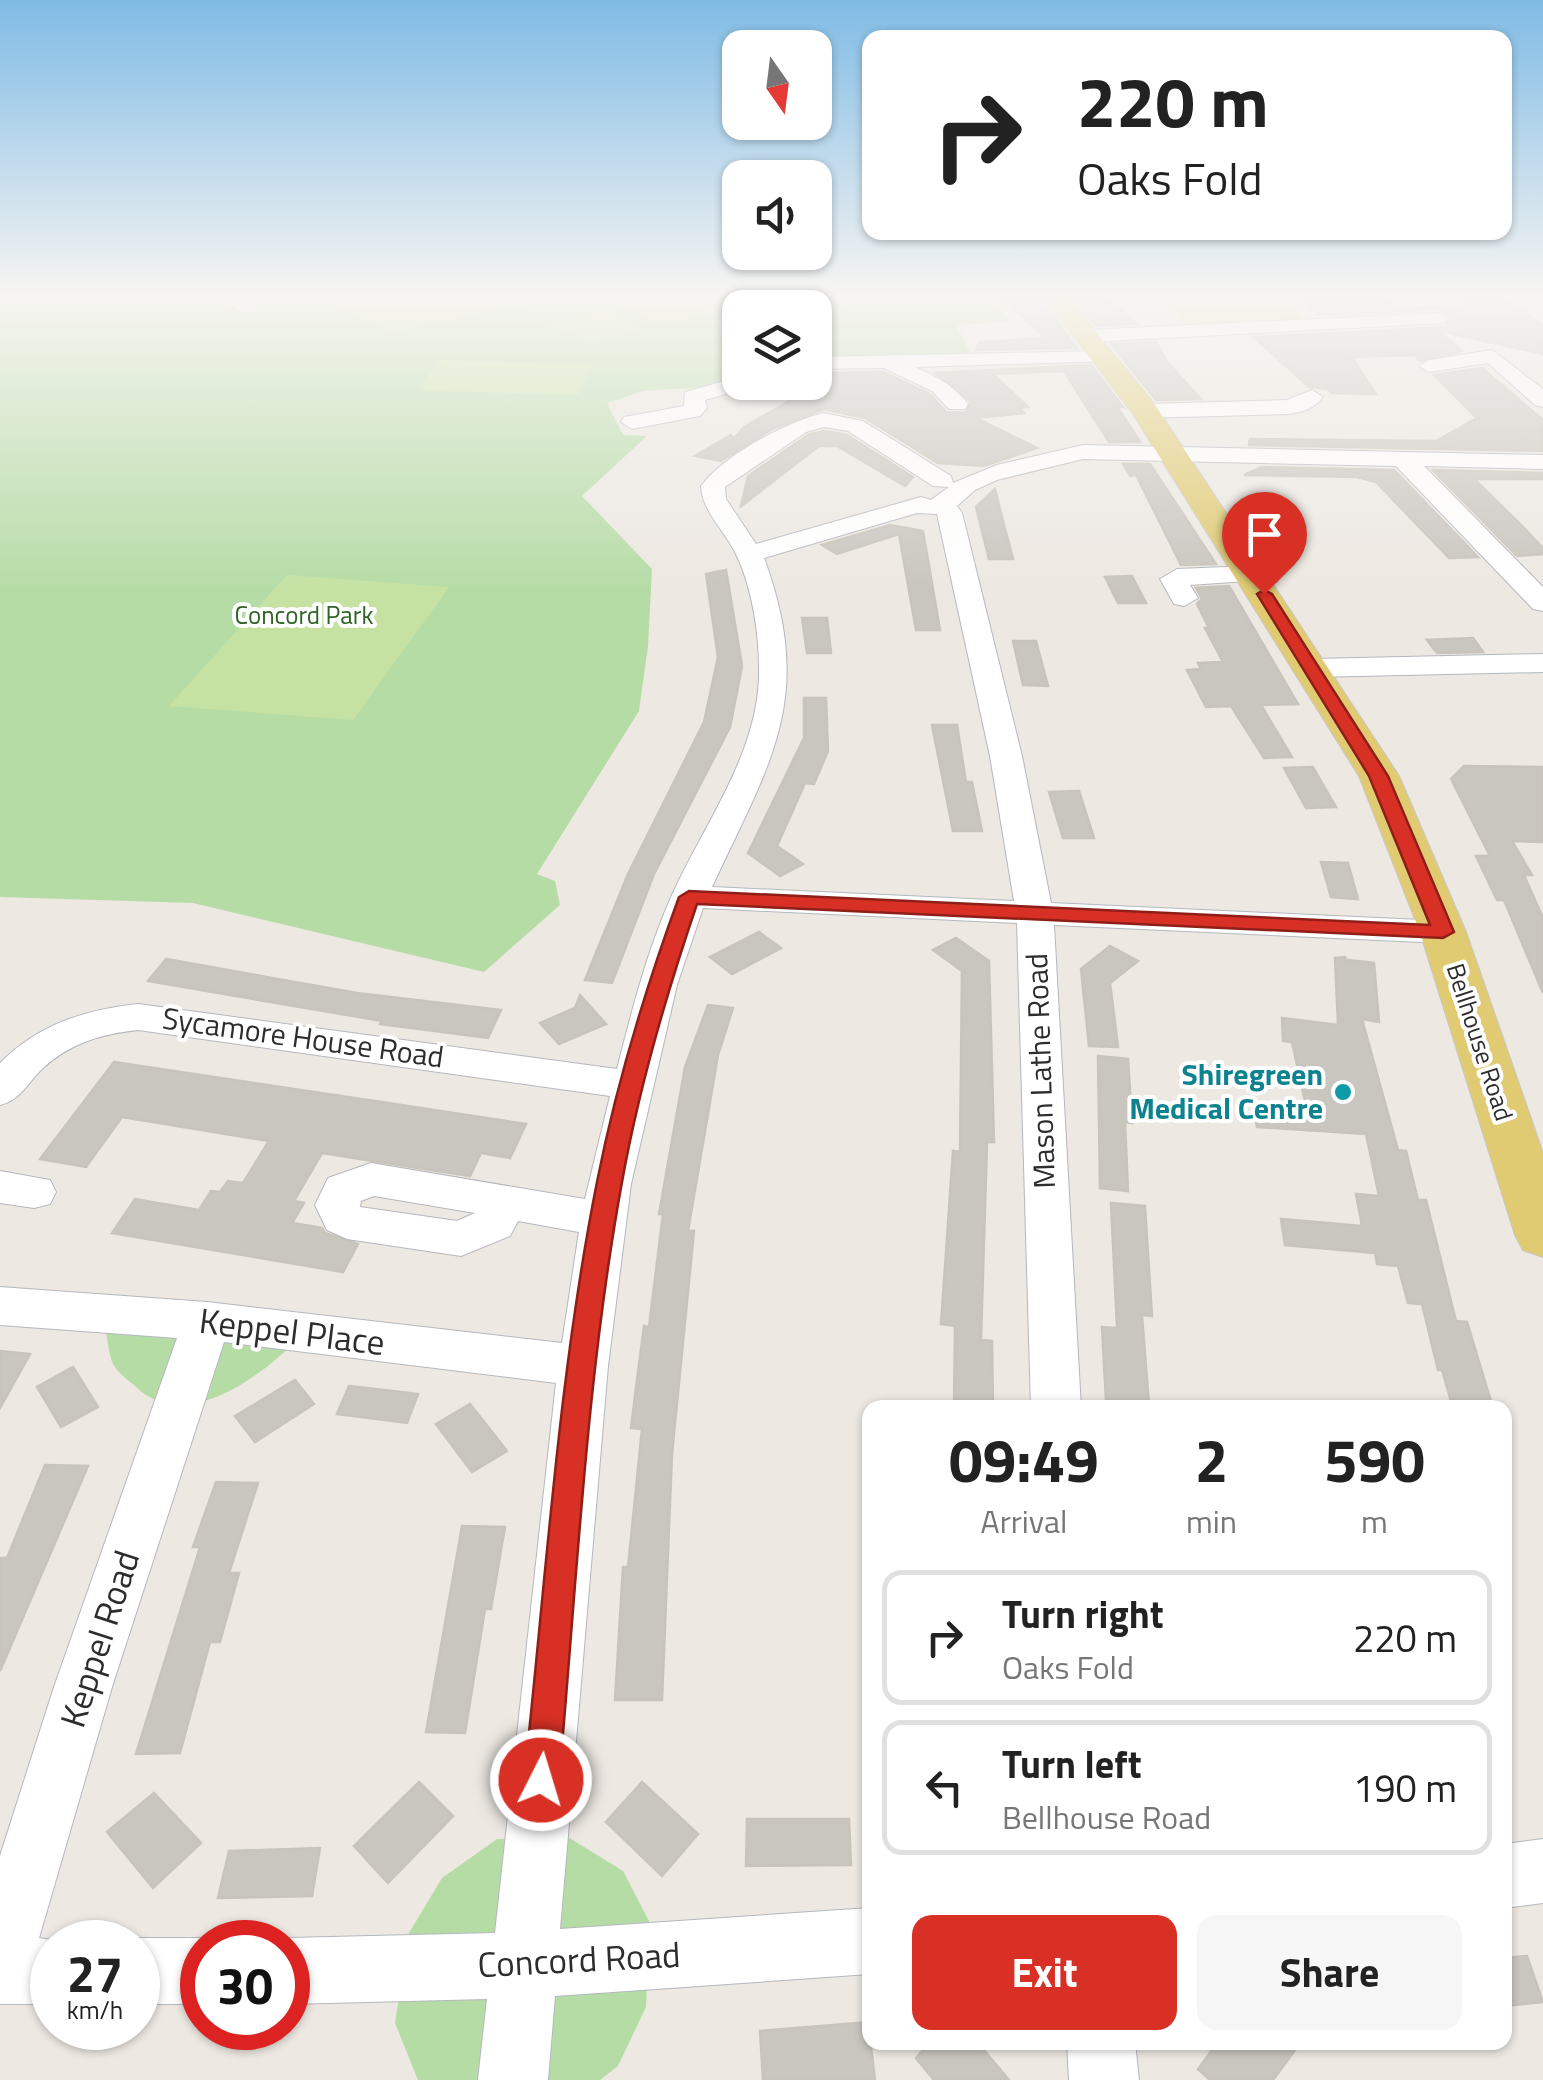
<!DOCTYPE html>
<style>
:root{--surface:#fff;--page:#f6f6f6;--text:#222;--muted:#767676;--line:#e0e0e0;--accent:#d93025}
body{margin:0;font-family:"Titillium Web",sans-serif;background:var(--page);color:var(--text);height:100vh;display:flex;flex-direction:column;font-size:38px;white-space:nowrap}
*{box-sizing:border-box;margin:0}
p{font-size:32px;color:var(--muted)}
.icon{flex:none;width:55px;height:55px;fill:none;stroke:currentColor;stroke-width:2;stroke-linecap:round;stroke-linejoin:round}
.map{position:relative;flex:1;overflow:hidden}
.drawer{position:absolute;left:862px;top:1400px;width:650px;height:650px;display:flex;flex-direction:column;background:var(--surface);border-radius:20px;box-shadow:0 2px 8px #0004}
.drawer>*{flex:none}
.banner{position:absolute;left:862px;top:30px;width:650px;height:210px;border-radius:20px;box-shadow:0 2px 8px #0004;background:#fff;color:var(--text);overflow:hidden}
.needle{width:65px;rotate:166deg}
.fabs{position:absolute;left:722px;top:30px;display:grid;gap:20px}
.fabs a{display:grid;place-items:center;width:110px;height:110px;border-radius:20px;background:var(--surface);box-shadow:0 2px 8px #0004;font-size:50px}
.speed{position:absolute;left:30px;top:1920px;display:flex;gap:20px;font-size:50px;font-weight:700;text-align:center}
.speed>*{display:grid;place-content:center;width:130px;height:130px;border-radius:50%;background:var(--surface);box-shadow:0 2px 8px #0004;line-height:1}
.speed small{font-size:25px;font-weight:400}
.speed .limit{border:15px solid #d22;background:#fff;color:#111}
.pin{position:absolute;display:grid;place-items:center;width:85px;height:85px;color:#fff;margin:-102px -42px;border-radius:50% 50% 50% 0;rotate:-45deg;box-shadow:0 0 10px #0007}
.pin .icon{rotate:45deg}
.me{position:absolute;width:110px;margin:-55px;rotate:5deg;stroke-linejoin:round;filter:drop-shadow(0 0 8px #0008)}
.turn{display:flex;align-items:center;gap:35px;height:210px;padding:0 50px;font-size:45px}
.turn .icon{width:130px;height:130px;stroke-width:2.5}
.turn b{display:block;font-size:70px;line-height:85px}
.eta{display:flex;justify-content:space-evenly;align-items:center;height:170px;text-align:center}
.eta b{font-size:60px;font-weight:700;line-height:70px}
.action{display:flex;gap:20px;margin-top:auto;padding:20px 50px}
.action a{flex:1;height:115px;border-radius:20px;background:var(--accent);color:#fff;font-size:40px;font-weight:700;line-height:115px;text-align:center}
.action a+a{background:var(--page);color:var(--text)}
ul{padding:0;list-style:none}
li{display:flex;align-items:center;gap:30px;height:135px;margin:0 20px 15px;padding:0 30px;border:5px solid var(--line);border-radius:20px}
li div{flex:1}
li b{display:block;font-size:38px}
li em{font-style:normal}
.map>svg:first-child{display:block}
.green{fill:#b6dca6}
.pitch{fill:#c5e2a3}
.building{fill:#c9c6c0;stroke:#c8c4bb;stroke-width:2.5}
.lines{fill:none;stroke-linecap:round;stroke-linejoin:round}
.minor-casing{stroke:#b5b7bf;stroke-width:2}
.major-casing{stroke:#c8c8c8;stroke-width:2}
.minor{fill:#fff;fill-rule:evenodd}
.major{fill:#e0cb73;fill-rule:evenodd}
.route{fill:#d93025;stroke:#8d1f18;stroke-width:2.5}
.culture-dot{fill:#0f9aa8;stroke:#fff;stroke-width:4}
.labels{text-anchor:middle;stroke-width:8;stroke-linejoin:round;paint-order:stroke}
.far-park-label{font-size:25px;fill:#2f6325;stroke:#fff}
.far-street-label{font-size:25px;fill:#2d2d2d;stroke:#fff}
.street-label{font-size:30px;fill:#2d2d2d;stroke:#fff}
.culture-label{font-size:30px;font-weight:bold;fill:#0d838f;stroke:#fff;text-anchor:end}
.near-street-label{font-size:35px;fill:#2d2d2d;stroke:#fff}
</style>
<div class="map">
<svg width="1543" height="2080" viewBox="0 0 1543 2080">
<rect width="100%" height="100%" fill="#ede8e2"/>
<g class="green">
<polygon points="0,297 993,297 1010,322 956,325 972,355 815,360 815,308 740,308 740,379 722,386 644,391 607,403 623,435 647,436 582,496 652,569 648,646 639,711 537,874 555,881 560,905 484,972 193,903 0,897"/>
<path d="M106 1333 294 1343C257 1379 183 1434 135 1386 128 1380 117 1372 113 1364 109 1355 108 1342 106 1333Z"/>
<polygon points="568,1837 623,1871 649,1921 646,2007 618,2066 600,2080 418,2080 395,2023 409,1933 442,1878 497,1839"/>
</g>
<g class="pitch">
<polygon points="324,297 552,297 389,334"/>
<polygon points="656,297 694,297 722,310 664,325 622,306"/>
<polygon points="1160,297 1281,297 1308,320 1189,326"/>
<polygon points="605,310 646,330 589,344 548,325"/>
<polygon points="440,360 592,365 577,395 419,390"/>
<polygon points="287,575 449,587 353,720 169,706"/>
</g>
<g class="building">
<polygon points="1000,297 1039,297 1077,348 976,350 980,342 1046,338"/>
<polygon points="1073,297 1107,297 1137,324 1096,326"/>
<polygon points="1299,297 1386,297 1400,309 1471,305 1461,297 1499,297 1543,325 1543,354 1439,331 1462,351 1420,361 1415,355 1352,357 1376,394 1331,393 1329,389 1309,387 1254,337 1445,327 1452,318 1438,309 1319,315"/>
<polygon points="1156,342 1168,363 1201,399 1156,400 1111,344"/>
<polygon points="1091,365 1123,407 1116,405 1140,442 1109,442 1064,371 993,374 1028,407 1019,408 1024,413 976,418 1037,448 984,466 938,463 865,418 824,409 772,429 721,461 695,456 731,435 734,438 744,427 819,384 834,383 823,373 883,372 930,394 946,412 965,413 971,402 935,373"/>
<polygon points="1482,368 1543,420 1543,451 1249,445 1250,439 1436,441 1477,418 1434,375"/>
<polygon points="824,431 847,435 913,477 905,486 837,446 819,446 741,506 748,476 808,435"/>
<polygon points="1123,464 1150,464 1216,564 1181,565 1136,475 1130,476"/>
<polygon points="1262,467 1394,470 1478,557 1449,558 1376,482 1357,477 1244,475"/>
<polygon points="1433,470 1543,473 1543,479 1474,479 1521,525 1543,548 1543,554 1517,556"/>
<polygon points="995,489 1003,521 1013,559 989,559 976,507"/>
<polygon points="890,525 923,531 940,630 916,630 899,534 837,554 822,545"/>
<polygon points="726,570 742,666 730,727 654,874 612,983 585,980 628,874 704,722 718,657 706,574"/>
<polygon points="1132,576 1146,603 1118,603 1105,577"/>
<polygon points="1229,586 1298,704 1261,705 1292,757 1264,758 1231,706 1206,707 1187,670 1201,669 1198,663 1223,662 1205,628 1209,628 1197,604 1202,599 1196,588"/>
<polygon points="802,618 827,618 831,653 807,653"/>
<polygon points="1473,638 1483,652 1437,653 1427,640"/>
<polygon points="1013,641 1036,641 1048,686 1023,685"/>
<polygon points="804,698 826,698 828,751 814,784 805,783 777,846 803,864 780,876 748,853 804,738"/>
<polygon points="932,725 957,725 966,782 972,782 982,831 953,831"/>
<polygon points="1464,766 1543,767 1543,842 1512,841 1532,875 1524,875 1543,918 1543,993 1504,900 1497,900 1476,856 1490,856 1451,779"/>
<polygon points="1313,767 1325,788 1336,807 1306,808 1284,768"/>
<polygon points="1079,791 1094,838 1063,838 1049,792"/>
<polygon points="1321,862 1348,863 1358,899 1331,897"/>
<polygon points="759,932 781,948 732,974 710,957"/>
<polygon points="956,938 989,961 994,1142 987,1142 981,1340 992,1341 993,1408 954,1408 955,1326 941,1324 953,1151 960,1152 962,971 933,950"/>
<polygon points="1110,946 1138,961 1110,983 1118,1047 1089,1046 1081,969"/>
<polygon points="1345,957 1347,965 1347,960 1374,963 1379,1022 1362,1019 1398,1150 1406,1151 1418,1200 1426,1200 1456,1321 1467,1322 1493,1408 1453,1408 1442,1370 1438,1370 1422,1304 1408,1303 1398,1266 1377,1264 1375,1253 1285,1245 1281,1219 1362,1226 1356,1194 1379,1196 1366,1134 1257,1127 1253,1102 1306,1106 1292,1042 1283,1041 1282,1018 1338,1025 1335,958"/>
<polygon points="166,959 357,993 501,1010 488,1038 380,1024 382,1021 148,981"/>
<polygon points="580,995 606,1024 559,1044 540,1023 575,1008"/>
<polygon points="708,1005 733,1008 718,1055 688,1231 694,1231 672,1454 662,1700 615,1700 623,1567 628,1567 642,1429 631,1428 636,1388 644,1326 649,1327 663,1214 659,1214 685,1067"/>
<polygon points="1098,1056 1128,1059 1132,1123 1125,1122 1128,1191 1100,1188"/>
<polygon points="114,1062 388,1103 526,1124 510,1158 481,1153 470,1176 322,1153 294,1201 304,1203 292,1223 322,1228 325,1233 358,1244 343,1272 112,1233 135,1199 199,1210 211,1191 220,1192 228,1181 243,1183 269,1141 122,1117 86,1167 40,1159"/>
<polygon points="1111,1203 1145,1206 1152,1316 1142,1315 1149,1405 1106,1401 1102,1327 1117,1328"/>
<polygon points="0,1351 30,1354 0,1408"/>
<polygon points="73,1367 98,1407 61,1427 37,1387"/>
<polygon points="295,1380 314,1404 255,1442 235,1416"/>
<polygon points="349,1386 384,1390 418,1394 407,1423 337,1414"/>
<polygon points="470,1404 507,1451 472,1472 436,1424"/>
<polygon points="45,1465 88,1466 0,1671 0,1558 7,1558"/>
<polygon points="216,1482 258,1483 229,1573 239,1573 220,1642 210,1642 180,1753 136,1754 200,1547 193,1547"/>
<polygon points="462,1526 505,1527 491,1609 485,1609 465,1733 426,1732"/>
<polygon points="419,1782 453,1816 388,1883 354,1846"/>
<polygon points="642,1782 698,1834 662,1876 606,1822"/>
<polygon points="154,1793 201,1843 153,1888 107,1832"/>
<polygon points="747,1819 849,1819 851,1865 746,1866"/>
<polygon points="320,1848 312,1896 218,1898 229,1851"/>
<polygon points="1527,1956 1543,2002 1505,2006 1505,1958"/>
<polygon points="868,2022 875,2080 763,2080 760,2031"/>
<polygon points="930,2042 977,2042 1009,2080 934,2080 916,2058"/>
<polygon points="1218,2042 1301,2042 1273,2080 1210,2080 1198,2069"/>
</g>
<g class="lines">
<g class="minor-casing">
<g id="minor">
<polygon points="231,297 250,297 249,301 258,308 255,312 241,312 228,303"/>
<polygon points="1438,313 1448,319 1445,323 1087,342 1077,336 1087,330"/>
<polygon points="1492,350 1543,389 1543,407 1535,405 1488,363 1429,372 1419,366 1429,360"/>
<path d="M1105 351 1115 357 1112 361 915 367C937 377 953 385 968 404L965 409H949L932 391 884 368 815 369V357Z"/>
<polygon points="732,379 741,382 740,390 705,400 707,408 700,416 632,429 621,422 624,417 684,406 685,392"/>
<path d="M1312 390 1323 397C1313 410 1302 412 1287 414L1145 418 1134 411 1145 404 1287 400Z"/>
<path d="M823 413 863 421 951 476 953 483 997 465 1083 445 1543 455V469L1424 466 1543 587V611L1533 609 1396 466 1083 459 997 480 975 490 957 506 962 513 1022 756 1051 903 1443 921 1456 924 1461 932 1456 940 1443 943 1054 925 1081 1408H1031L1017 923 703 908 677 985 631 1184 608 1366 560 1929 870 1908V1974L555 1996 548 2080H478L487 1999 288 2004V1942H277L288 1938 495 1933 556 1383 224 1342 112 1687 39 1938 63 1942H52V2004H0V1856L54 1687 177 1338 0 1325V1287L207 1302 562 1343 579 1232 518 1221 510 1236 461 1256 347 1239 327 1230 315 1205 328 1178 371 1163 585 1199 610 1096 138 1030C101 1034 70 1043 42 1069 27 1084 20 1100 0 1105V1063C39 1024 84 1010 138 1004L617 1069C632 1010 647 951 672 895 703 826 756 757 759 678 760 638 753 588 735 552 724 530 702 511 701 486 725 454 785 423 823 413ZM824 427 848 431 933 486 949 487 931 500 921 497 756 544 726 499 725 487 806 432ZM917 513 937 514 990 756 1014 901 712 887C770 762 816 699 764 558ZM374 1196 475 1213 457 1221 360 1207 361 1201Z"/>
<polygon points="1252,566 1261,568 1265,574 1261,580 1190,585 1198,598 1184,606 1174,604 1160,579 1177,569"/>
<polygon points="1543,654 1543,672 1313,677 1303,674 1298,668 1303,662 1313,659"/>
<polygon points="0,1171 50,1180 56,1192 50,1204 34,1208 0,1203"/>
<polygon points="1543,1839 1543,1903 1505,1908 1505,1844"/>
<polygon points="138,1938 202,1938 213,1942 202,1942 202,2004 138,2004 138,1942 127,1942"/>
<polygon points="1067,2042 1135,2042 1139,2080 1069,2080"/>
</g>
</g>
<g class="major-casing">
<polygon id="major" points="1043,297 1068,297 1155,405 1399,776 1466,932 1543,1153 1543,1257 1523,1250 1515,1235 1420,932 1359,776 1133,414"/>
</g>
<use href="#minor" class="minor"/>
<use href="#major" class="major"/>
</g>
<linearGradient id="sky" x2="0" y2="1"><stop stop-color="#7fbbe5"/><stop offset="0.5" stop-color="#f7f5f2"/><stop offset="1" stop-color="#f7f5f2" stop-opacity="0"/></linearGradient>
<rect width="1543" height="589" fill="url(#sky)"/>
<path class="route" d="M1264 590 1272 594 1388 776 1454 932 1443 938 697 904C666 995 639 1087 622 1182 586 1379 577 1581 559 1780L553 1792 541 1797 529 1792 524 1780C546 1581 558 1378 597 1182 616 1085 645 990 679 897L689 891 1430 925 1369 776 1257 594Z"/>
<circle class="culture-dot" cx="1343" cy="1092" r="10"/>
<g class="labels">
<g class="far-park-label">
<text x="304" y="624">Concord Park</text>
</g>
<g class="far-street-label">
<text transform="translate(1480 1042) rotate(72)" y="9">Bellhouse Road</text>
</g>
<g class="street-label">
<text transform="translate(303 1038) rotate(8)" y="10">Sycamore House Road</text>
<text transform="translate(1041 1071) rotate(-92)" y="10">Mason Lathe Road</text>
</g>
<g class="culture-label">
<text x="1323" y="1085">Shiregreen<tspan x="1323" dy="34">Medical Centre</tspan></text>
</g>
<g class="near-street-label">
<text transform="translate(292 1332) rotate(7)" y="12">Keppel Place</text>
<text transform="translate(100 1639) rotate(-72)" y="12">Keppel Road</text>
<text transform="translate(579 1960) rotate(-3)" y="12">Concord Road</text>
</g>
</g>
</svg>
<div class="fabs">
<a><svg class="needle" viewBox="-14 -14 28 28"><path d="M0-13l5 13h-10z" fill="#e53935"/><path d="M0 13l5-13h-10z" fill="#767676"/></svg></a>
<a><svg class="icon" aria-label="sound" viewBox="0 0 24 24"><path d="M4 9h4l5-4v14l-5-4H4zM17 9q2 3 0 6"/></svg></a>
<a><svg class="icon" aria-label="layers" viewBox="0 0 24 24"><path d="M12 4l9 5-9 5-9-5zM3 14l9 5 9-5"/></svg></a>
</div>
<div class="speed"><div>27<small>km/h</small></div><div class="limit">30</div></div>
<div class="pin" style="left:1264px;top:594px;background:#d93025"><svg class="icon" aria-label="arrive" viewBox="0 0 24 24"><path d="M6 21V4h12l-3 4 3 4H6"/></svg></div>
<svg class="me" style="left:541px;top:1780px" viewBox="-20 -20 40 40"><circle r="17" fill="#d93025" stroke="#fff" stroke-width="3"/><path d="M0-11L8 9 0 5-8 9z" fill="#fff"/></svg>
<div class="banner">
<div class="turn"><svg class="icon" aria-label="right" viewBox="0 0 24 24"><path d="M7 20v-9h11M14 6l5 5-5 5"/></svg><div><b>220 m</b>Oaks Fold</div></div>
</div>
<section class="drawer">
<div class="eta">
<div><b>09:49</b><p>Arrival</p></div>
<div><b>2</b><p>min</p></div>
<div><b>590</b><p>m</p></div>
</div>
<ul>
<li><svg class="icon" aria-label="right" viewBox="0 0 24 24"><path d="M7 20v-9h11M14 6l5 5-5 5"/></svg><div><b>Turn right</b><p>Oaks Fold</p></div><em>220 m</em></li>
<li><svg class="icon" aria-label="left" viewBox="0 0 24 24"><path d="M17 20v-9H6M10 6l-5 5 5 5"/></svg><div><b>Turn left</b><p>Bellhouse Road</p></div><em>190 m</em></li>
</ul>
<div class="action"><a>Exit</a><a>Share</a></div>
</section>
</div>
